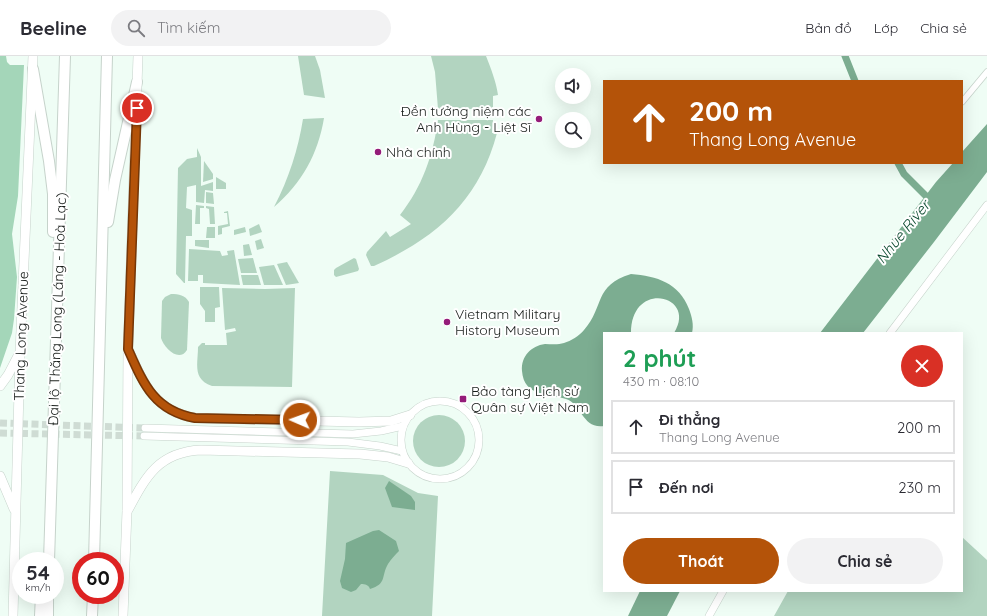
<!DOCTYPE html>
<html lang="vi">
<meta charset="utf-8">
<style>
:root{--surface:#fff;--page:#f2f2f3;--text:#2b2b33;--muted:#7c7c81;--line:#e1e1e2;--accent:#b45309}
body{margin:0;font-family:Quicksand,sans-serif;background:var(--page);color:var(--text);height:100vh;display:flex;flex-direction:column;font-size:15px;white-space:nowrap}
*{box-sizing:border-box;margin:0}
p{font-size:13px;color:var(--muted)}
.icon{flex:none;width:22px;height:22px;fill:none;stroke:currentColor;stroke-width:2;stroke-linecap:round;stroke-linejoin:round}
.map{position:relative;flex:1;overflow:hidden}
.sheet{position:absolute;left:603px;top:276px;width:360px;height:260px;display:flex;flex-direction:column;background:var(--surface);border-radius:0px;box-shadow:0 4px 16px #0002}
.sheet>*{flex:none}
.top-card{position:absolute;left:603px;top:24px;width:360px;height:84px;border-radius:0px;box-shadow:0 4px 16px #0002;background:#b45309;color:#fff;overflow:hidden}
.tools{position:absolute;left:555px;top:12px;display:grid;gap:8px}
.tools a{display:grid;place-items:center;width:36px;height:36px;border-radius:50%;background:var(--surface);box-shadow:0 4px 16px #0002;font-size:20px}
.speed{position:absolute;left:12px;top:496px;display:flex;gap:8px;font-size:20px;font-weight:700;text-align:center}
.speed>*{display:grid;place-content:center;width:52px;height:52px;border-radius:50%;background:var(--surface);box-shadow:0 4px 16px #0002;line-height:1}
.speed small{font-size:10px;font-weight:400}
.speed .limit{border:6px solid #d22;background:#fff;color:#111}
.pin{position:absolute;display:grid;place-items:center;width:34px;height:34px;color:#fff;margin:-17px;border:2px solid #fff;border-radius:50%;box-shadow:0 1px 4px #0007}
.me{position:absolute;width:44px;margin:-22px;rotate:272deg;stroke-linejoin:round;filter:drop-shadow(0 0 3px #0008)}
.turn{display:flex;align-items:center;gap:14px;height:84px;padding:0 20px;font-size:18px}
.turn .icon{width:52px;height:52px;stroke-width:2.5}
.turn b{display:block;font-size:28px;line-height:34px}
.round{display:grid;place-items:center;flex:none;width:42px;height:42px;border-radius:21px;background:var(--page)}
.summary{display:flex;align-items:center;justify-content:space-between;height:68px;padding:0 20px}
h1{font-size:24px;font-weight:700;line-height:30px;color:#1e9e55}
.action{display:flex;gap:8px;margin-top:auto;padding:8px 20px}
.action a{flex:1;height:46px;border-radius:24px;background:var(--accent);color:#fff;font-size:16px;font-weight:700;line-height:46px;text-align:center}
.action a+a{background:var(--page);color:var(--text)}
ul{padding:0;list-style:none}
li{display:flex;align-items:center;gap:12px;height:54px;margin:0 8px 6px;padding:0 12px;border:2px solid var(--line);border-radius:0px}
li div{flex:1}
li b{display:block;font-size:15px}
li em{font-style:normal}
header{display:flex;align-items:center;gap:24px;box-sizing:border-box;height:56px;padding:0 20px;background:var(--surface);border-bottom:1px solid var(--line)}
header strong{font-size:19px}
nav{display:flex;gap:22px;margin-inline-start:auto;font-size:14px}
.search{width:280px;height:36px;background:var(--page);display:flex;align-items:center;gap:10px;box-sizing:border-box;padding:0 14px;border-radius:22px;color:var(--muted);font-size:15px}
.map>svg:first-child{display:block}
.green{fill:#b2d4c0}
.forest{fill:#a4d6b9}
.water{fill:#7cad91}
.lines{fill:none;stroke-linecap:round;stroke-linejoin:round}
.canal{stroke:#7cad91;stroke-width:7}
.tertiary-tunnel{stroke:#cfdcd4;stroke-width:7;stroke-dasharray:7 3.5;stroke-linecap:butt}
.minor-casing{stroke:#c6d3cb;stroke-width:7}
.tertiary-casing{stroke:#c6d3cb;stroke-width:8}
.primary-casing{stroke:#c6d3cb;stroke-width:10}
.motorway-casing{stroke:#c6d3cb;stroke-width:12}
.minor{stroke:#fff;stroke-width:5.5}
.tertiary{stroke:#fff;stroke-width:7}
.primary{stroke:#fff;stroke-width:9}
.motorway{stroke:#fff;stroke-width:10}
.route-casing{stroke:#753606;stroke-width:10}
.route{stroke:#b45309;stroke-width:7}
.poi-dot{fill:#941c79;stroke:#fff;stroke-width:1.5}
.labels{text-anchor:middle;stroke-width:4;stroke-linejoin:round;paint-order:stroke}
.poi-label{font-size:14px;fill:#191e1b;stroke:#fff;text-anchor:start}
.street-label{font-size:14px;fill:#191e1b;stroke:#fff}
.water-label{font-size:15px;font-style:italic;fill:#0d4b31;stroke:#fff}
</style>
<header>
<strong>Beeline</strong>
<div class="search"><svg class="icon" aria-label="search" viewBox="0 0 24 24"><circle cx="10" cy="10" r="6"/><path d="M15 15l6 6"/></svg>Tìm kiếm</div>
<nav><a>Bản đồ</a><a>Lớp</a><a>Chia sẻ</a></nav>
</header>
<div class="map">
<svg width="987" height="560" viewBox="0 0 987 560">
<rect width="100%" height="100%" fill="#effdf5"/>
<g class="green">
<polygon points="298,0 315,0 320,14 325,42 304,39"/>
<path d="M431 0H486C491 13 496 25 498 39L493 40V53H438L435 16Z"/>
<path d="M324 62C318 98 302 127 274 151 289 122 298 94 303 63Z"/>
<path d="M438 64H493L492 77H497C479 145 436 182 374 210H371L366 199 367 196 386 175 390 181 411 168 400 159C422 131 433 100 438 64Z"/>
<polygon points="197,92 201,101 201,130 213,126 213,135 205,134 204,147 196,146 196,129 187,131 186,152 192,154 192,180 186,180 185,227 184,227 176,218 178,112 187,103 197,101"/>
<polygon points="204,105 213,118 213,123 203,126"/>
<polygon points="216,121 226,127 226,133 216,133"/>
<polygon points="206,136 213,137 214,148 206,147"/>
<polygon points="196,149 204,150 204,152 200,152 200,168 195,168"/>
<polygon points="206,150 214,151 215,168 210,168 209,153 206,152"/>
<polygon points="228,155 230,170 222,172 222,178 218,179 218,170 228,168 227,157 224,157 224,156"/>
<polygon points="259,168 262,176 250,180 249,173"/>
<polygon points="207,171 215,171 215,182 206,182"/>
<polygon points="245,171 246,176 234,179 234,174"/>
<polygon points="261,183 264,192 257,194 255,185"/>
<polygon points="195,184 209,184 209,192 195,190"/>
<polygon points="249,188 252,199 244,200 243,189"/>
<polygon points="189,193 220,195 222,200 228,199 227,195 234,194 240,229 203,227 203,219 198,219 198,225 188,225"/>
<polygon points="253,202 257,217 241,217 238,203"/>
<polygon points="354,202 356,203 359,213 358,215 336,221 334,219 334,214 336,212"/>
<polygon points="287,206 299,227 286,229 277,208"/>
<polygon points="274,209 283,229 264,229 259,211"/>
<polygon points="241,219 258,219 261,229 243,229"/>
<polygon points="200,231 219,231 220,251 215,252 215,266 205,266 205,255 200,248"/>
<path d="M222 232 265 233 295 232 292 331 212 330C192 323 198 308 198 291L202 287H205V289H227L226 277 236 275 235 272 225 274Z"/>
<path d="M171 238C179 238 185 239 189 246L187 294C179 307 164 292 161 282L162 245 165 241Z"/>
<circle cx="439" cy="385" r="26"/>
<polygon points="330,415 383,419 418,437 438,440 432,560 322,560"/>
<polygon points="962,481 987,504 987,560 774,560 788,535 962,535"/>
</g>
<polygon class="forest" points="0,0 6,0 7,6 10,9 24,9 18,140 12,178 17,221 14,263 12,277 0,312"/>
<g class="water">
<polygon points="987,68 987,116 934,186 863,277 820,277 936,126 953,107 962,107 962,96"/>
<path d="M631 218C657 220 679 227 689 253 692 261 694 269 692 277H674C698 239 631 223 631 277H604V370C582 373 582 348 566 343 548 337 524 341 522 315 521 300 531 290 545 288 551 288 558 289 564 287 571 285 579 280 584 274 605 250 593 230 631 218Z"/>
<polygon points="389,425 411,440 415,446 415,454 392,451 385,432"/>
<path d="M379 474 396 485 399 495C395 499 391 503 388 508 381 520 387 528 370 533 369 529 365 528 361 528L356 534 351 536 342 532 340 525 345 503 346 487 373 475Z"/>
<polygon points="640,535 680,535 667,560 628,560"/>
</g>
<g class="lines">
<g class="canal">
<polyline points="845,0 855,25"/>
<polyline points="898,107 904,118 932,146"/>
</g>
<g class="tertiary-tunnel">
<polyline points="0,367 145,372"/>
<polyline points="0,377 144,380"/>
</g>
<g class="minor-casing">
<polyline id="minor" points="962,46 987,16"/>
</g>
<g class="tertiary-casing">
<g id="tertiary">
<polyline points="890,277 987,149"/>
<circle cx="440" cy="384" r="39"/>
<polyline points="145,372 353,378 381,375 403,370"/>
<polyline points="144,380 348,386 380,390 402,395"/>
<polyline points="709,560 723,535"/>
</g>
</g>
<g class="primary-casing">
<g id="primary">
<path d="M130 297C144 330 156 355 195 362L359 366 391 365 410 359"/>
<polyline points="0,330 8,319 19,298"/>
<polyline points="0,420 14,453"/>
<path d="M128 454C146 420 159 396 201 394L360 398 388 401 408 407"/>
<polyline points="13,560 20,297 33,0"/>
<polyline points="123,560 127,455 128,293 138,0"/>
</g>
</g>
<g class="motorway-casing">
<g id="motorway">
<polyline points="33,13 49,105 53,138 53,176"/>
<polyline points="108,166 115,124 137,26"/>
<polyline points="49,505 65,0"/>
<polyline points="94,505 107,0"/>
<polyline points="40,560 41,539"/>
<polyline points="48,560 48,539"/>
<polyline points="92,560 93,539"/>
</g>
</g>
<use href="#minor" class="minor"/>
<use href="#tertiary" class="tertiary"/>
<use href="#primary" class="primary"/>
<use href="#motorway" class="motorway"/>
</g>
<g class="lines">
<g class="route-casing">
<path id="route" d="M137 52 128 293C143 327 154 355 195 362L300 364"/>
</g>
<use href="#route" class="route"/>
</g>
<g class="poi-dot">
<circle cx="539" cy="63" r="4"/>
<circle cx="378" cy="96" r="4"/>
<circle cx="447" cy="266" r="4"/>
<rect x="459" y="339" width="8" height="8" rx="2"/>
</g>
<g class="labels">
<g class="poi-label">
<text x="531" y="60" text-anchor="end">Đền tưởng niệm các<tspan x="531" dy="16">Anh Hùng - Liệt Sĩ</tspan></text>
<text x="386" y="101">Nhà chính</text>
<text x="455" y="263">Vietnam Military<tspan x="455" dy="16">History Museum</tspan></text>
<text x="471" y="340">Bảo tàng Lịch sử<tspan x="471" dy="16">Quân sự Việt Nam</tspan></text>
</g>
<g class="street-label">
<text transform="translate(57 253) rotate(-88)" y="5">Đại lộ Thăng Long (Láng - Hoà Lạc)</text>
<text transform="translate(21 280) rotate(-88)" y="5">Thang Long Avenue</text>
</g>
<g class="water-label">
<text transform="translate(903 176) rotate(-51)" y="5">Nhue River</text>
</g>
</g>
</svg>
<div class="tools">
<a><svg class="icon" aria-label="sound" viewBox="0 0 24 24"><path d="M4 9h4l5-4v14l-5-4H4zM17 9q2 3 0 6"/></svg></a>
<a><svg class="icon" aria-label="search" viewBox="0 0 24 24"><circle cx="10" cy="10" r="6"/><path d="M15 15l6 6"/></svg></a>
</div>
<div class="speed"><div>54<small>km/h</small></div><div class="limit">60</div></div>
<div class="pin" style="left:137px;top:52px;background:#d93025"><svg class="icon" aria-label="arrive" viewBox="0 0 24 24"><path d="M6 21V4h12l-3 4 3 4H6"/></svg></div>
<svg class="me" style="left:300px;top:364px" viewBox="-20 -20 40 40"><circle r="17" fill="#b45309" stroke="#fff" stroke-width="3"/><path d="M0-11L8 9 0 5-8 9z" fill="#fff"/></svg>
<div class="top-card">
<div class="turn"><svg class="icon" aria-label="ahead" viewBox="0 0 24 24"><path d="M12 20V5M6 11l6-6 6 6"/></svg><div><b>200 m</b>Thang Long Avenue</div></div>
</div>
<section class="sheet">
<div class="summary"><div><h1>2 phút</h1><p>430 m · 08:10</p></div><a class="round" style="background:#d93025;color:#fff"><svg class="icon" aria-label="close" viewBox="0 0 24 24"><path d="M6 6l12 12M18 6L6 18"/></svg></a></div>
<ul>
<li><svg class="icon" aria-label="ahead" viewBox="0 0 24 24"><path d="M12 20V5M6 11l6-6 6 6"/></svg><div><b>Đi thẳng</b><p>Thang Long Avenue</p></div><em>200 m</em></li>
<li><svg class="icon" aria-label="arrive" viewBox="0 0 24 24"><path d="M6 21V4h12l-3 4 3 4H6"/></svg><div><b>Đến nơi</b></div><em>230 m</em></li>
</ul>
<div class="action"><a>Thoát</a><a>Chia sẻ</a></div>
</section>
</div>
